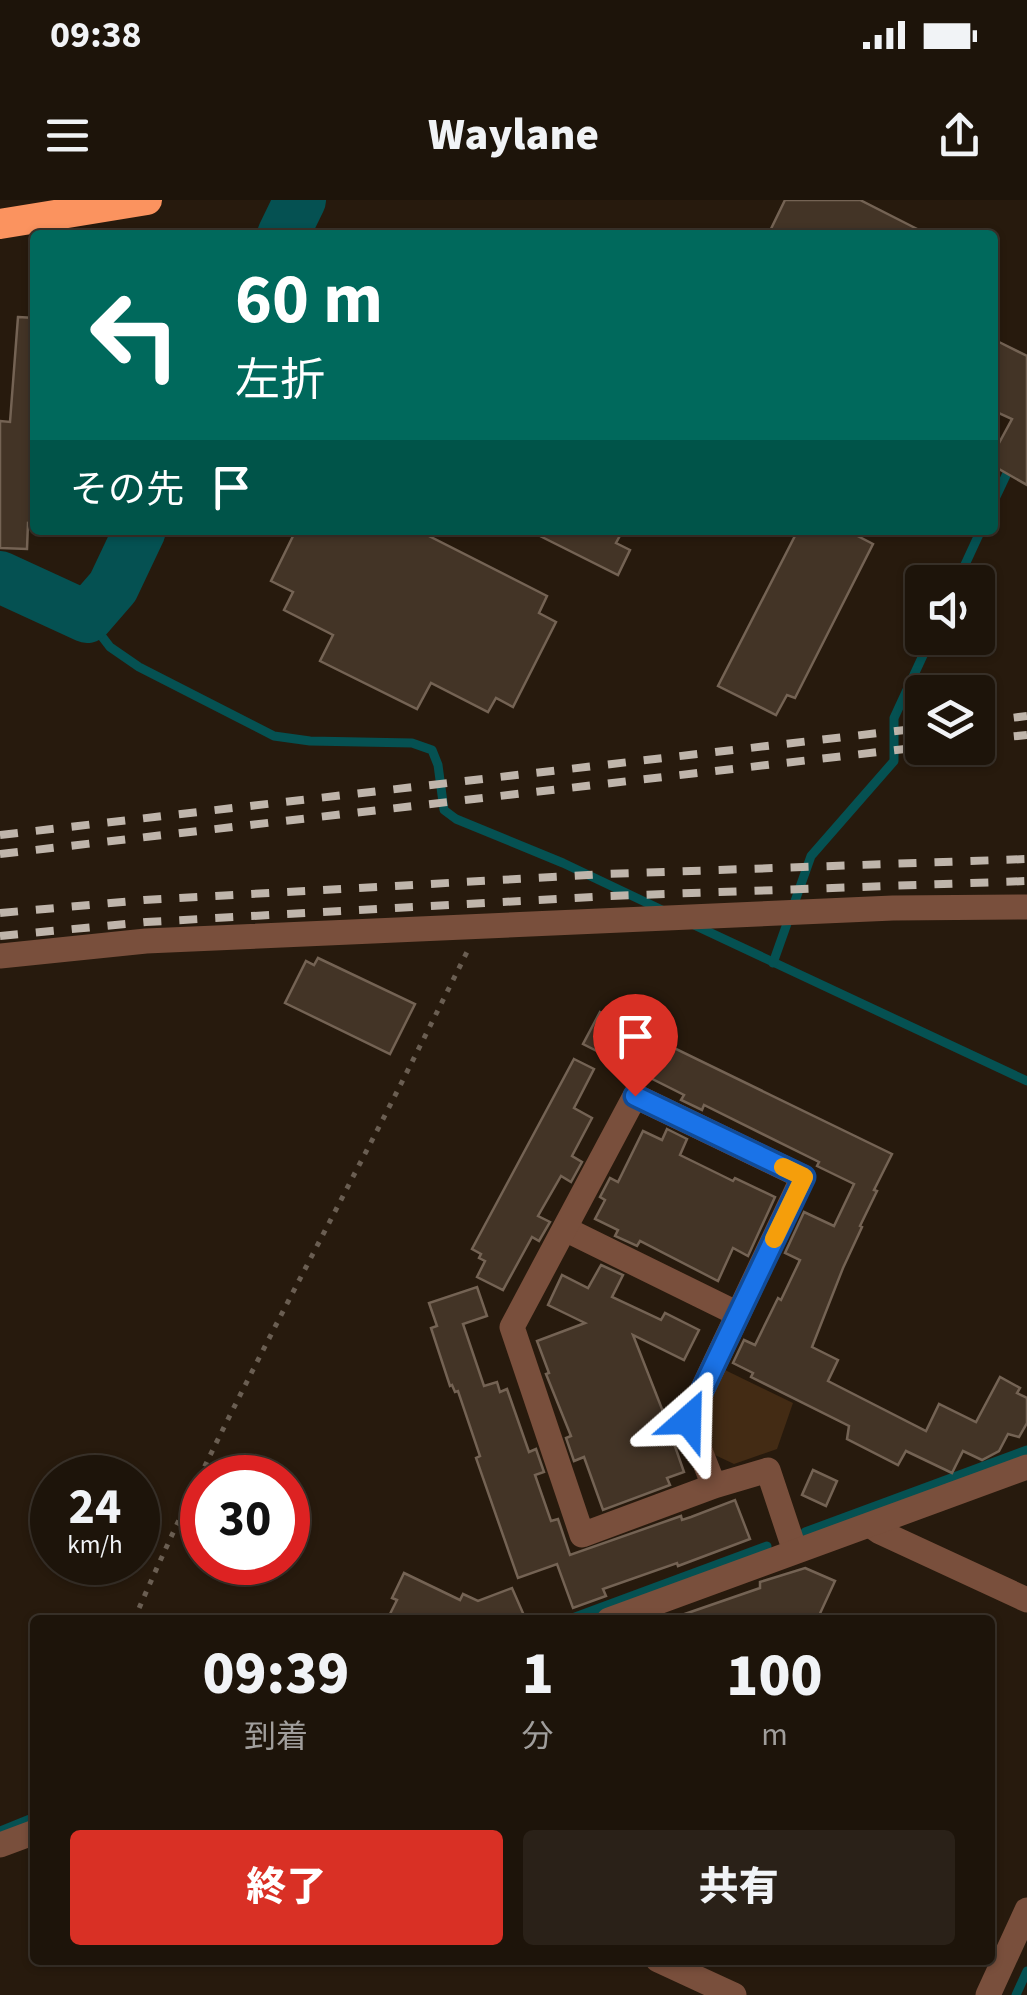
<!DOCTYPE html>
<html lang="ja">
<meta charset="utf-8">
<style>
:root{--surface:#1d140a;--page:#2a2118;--text:#f1f3f6;--muted:#a09e9c;--line:#3b332b;--accent:#d93025}
body{margin:0;font-family:"Source Sans 3","Noto Sans JP",sans-serif;background:var(--page);color:var(--text);height:100vh;display:flex;flex-direction:column;font-size:38px;white-space:nowrap}
*{box-sizing:border-box;margin:0}
p{font-size:32px;color:var(--muted)}
.icon{flex:none;width:55px;height:55px;fill:none;stroke:currentColor;stroke-width:2;stroke-linecap:round;stroke-linejoin:round}
.map{position:relative;flex:1;overflow:hidden}
.details{position:absolute;left:30px;top:1415px;width:965px;height:350px;display:flex;flex-direction:column;background:var(--surface);border-radius:10px;box-shadow:0 2px 8px #0004,0 0 0 2px var(--line)}
.details>*{flex:none}
.top-card{position:absolute;left:30px;top:30px;width:968px;height:305px;border-radius:10px;box-shadow:0 2px 8px #0004,0 0 0 2px var(--line);background:#00695c;color:#fff;overflow:hidden}
.controls{position:absolute;left:905px;top:365px;display:grid;gap:20px}
.controls a{display:grid;place-items:center;width:90px;height:90px;border-radius:10px;background:var(--surface);box-shadow:0 2px 8px #0004,0 0 0 2px var(--line);font-size:50px}
.speed{position:absolute;left:30px;top:1255px;display:flex;gap:20px;font-size:50px;font-weight:700;text-align:center}
.speed>*{display:grid;place-content:center;width:130px;height:130px;border-radius:50%;background:var(--surface);box-shadow:0 2px 8px #0004,0 0 0 2px var(--line);line-height:1}
.speed small{font-size:25px;font-weight:400}
.speed .limit{border:15px solid #d22;background:#fff;color:#111}
.pin{position:absolute;display:grid;place-items:center;width:85px;height:85px;color:#fff;margin:-102px -42px;border-radius:50% 50% 50% 0;rotate:-45deg;box-shadow:0 0 10px #0007}
.pin .icon{rotate:45deg}
.me{position:absolute;width:110px;margin:-55px;rotate:25deg;stroke-linejoin:round;filter:drop-shadow(0 0 8px #0008)}
.turn{display:flex;align-items:center;gap:35px;height:210px;padding:0 40px;font-size:45px}
.turn .icon{width:130px;height:130px;stroke-width:2.5}
.turn b{display:block;font-size:70px;line-height:85px}
.then{display:flex;align-items:center;height:95px;padding:0 40px;background:#0003;gap:20px;font-size:38px}
.eta{display:flex;justify-content:space-evenly;align-items:center;height:170px;text-align:center}
.eta b{font-size:60px;font-weight:800;line-height:70px}
.button{display:flex;gap:20px;margin-top:auto;padding:20px 40px}
.button a{flex:1;height:115px;border-radius:10px;background:var(--accent);color:#fff;font-size:40px;font-weight:800;line-height:115px;text-align:center}
.button a+a{background:var(--page);color:var(--text)}
.status{display:flex;justify-content:space-between;align-items:center;height:70px;padding:0 50px;background:var(--surface);direction:ltr}
.status svg{height:28px;fill:currentColor}
header{display:flex;justify-content:space-between;align-items:center;height:130px;padding:0 40px;background:var(--surface);font-size:45px;font-weight:800}
.map>svg:first-child{display:block}
.green{fill:#432b14}
.lines{fill:none;stroke-linecap:round;stroke-linejoin:round}
.stream{stroke:#055152;stroke-width:9}
.river{stroke:#055152;stroke-width:52}
.building{fill:#433426;stroke:#746354;stroke-width:2.5}
.path{stroke:#6a5e52;stroke-width:5;stroke-dasharray:5 8;stroke-linecap:butt}
.street{stroke:#794f3c;stroke-width:25}
.highway{stroke:#fb935f;stroke-width:30}
.rail{stroke:#bfb5ab;stroke-width:8;stroke-dasharray:18 18;stroke-linecap:butt}
.route-casing{stroke:#114b97;stroke-width:25}
.route{stroke:#1a73e8;stroke-width:18}
.slow{stroke:#f59e0b;stroke-width:18}
</style>
<div class="status"><b>09:38</b><svg viewBox="0 0 49 12"><path d="M0 12V9h3v3zM5 12V6h3v6zM10 12V3h3v9zM15 12V0h3v12zM26 1h20v11H26zM47 4h2v5h-2z"/></svg></div>
<header><svg class="icon" aria-label="menu" viewBox="0 0 24 24"><path d="M4 6h16M4 12h16M4 18h16"/></svg>Waylane<svg class="icon" aria-label="share" viewBox="0 0 24 24"><path d="M12 15V3M7 8l5-5 5 5M5 13v7h14v-7"/></svg></header>
<div class="map">
<svg width="1027" height="1795" viewBox="0 0 1027 1795">
<rect width="100%" height="100%" fill="#271a0d"/>
<path class="green" d="M725 1170 793 1203 777 1249 734 1264 715 1255C696 1212 705 1210 725 1170Z"/>
<g class="lines">
<g class="stream">
<polyline points="992,305 1010,267"/>
<polyline points="957,382 981,330"/>
<polyline points="87,417 110,447 139,467 274,536 310,541 412,543 432,550 438,565 444,610 456,619 563,663 662,710"/>
<polyline points="694,725 1027,881"/>
<polyline points="773,763 811,656 894,561 894,518 931,438"/>
<polyline points="805,1332 1027,1250"/>
<polyline points="567,1420 767,1346"/>
<polyline points="0,1631 35,1617"/>
<polyline points="1016,1795 1027,1771"/>
</g>
<g class="river">
<polyline points="283,35 300,0"/>
<polyline points="0,377 87,417 113,387 140,330"/>
</g>
</g>
<g class="building">
<polygon points="785,0 860,0 929,35 768,35"/>
<polygon points="18,117 35,118 35,324 28,323 27,349 0,348 0,221 10,222"/>
<polygon points="999,142 1027,156 1027,285 992,265 992,256 1012,219 992,210 992,156"/>
<polygon points="296,330 417,330 547,396 539,413 556,422 513,507 496,498 488,512 431,483 417,509 320,461 333,435 284,410 293,392 271,381"/>
<polygon points="528,330 623,330 616,343 630,350 618,375"/>
<polygon points="798,330 846,330 873,344 795,498 787,495 776,515 718,486"/>
<polygon points="318,758 415,804 390,854 285,803 306,761 314,765"/>
<polygon points="600,812 892,954 874,990 877,991 860,1026 862,1027 843,1068 812,1147 838,1160 828,1181 926,1231 939,1204 976,1222 1000,1177 1020,1188 1017,1193 1027,1198 1027,1223 1019,1237 1008,1234 999,1251 982,1260 963,1251 952,1273 906,1251 898,1265 847,1239 849,1226 751,1177 753,1173 733,1163 744,1140 755,1145 778,1098 781,1100 800,1060 785,1053 804,1012 834,1026 854,984 817,966 819,962 704,905 702,910 681,900 684,895 583,844"/>
<polygon points="574,859 594,869 574,908 592,918 572,956 582,962 571,982 561,976 538,1016 550,1022 539,1041 532,1037 503,1090 477,1077 485,1061 479,1058 481,1054 472,1049"/>
<polygon points="667,929 687,939 680,955 733,981 735,978 775,997 748,1056 733,1048 718,1081 640,1041 637,1046 615,1036 618,1030 595,1019 605,1000 600,997 610,978 618,982 643,931 662,940"/>
<polygon points="601,1065 623,1075 612,1097 661,1120 665,1113 699,1130 684,1160 633,1135 662,1209 684,1272 667,1278 670,1285 603,1310 584,1257 574,1261 566,1238 571,1236 546,1174 549,1173 537,1141 585,1123 548,1105 562,1075 588,1088"/>
<polygon points="477,1087 487,1116 463,1124 484,1186 497,1182 500,1192 507,1189 529,1252 536,1249 544,1272 535,1275 551,1321 558,1319 570,1355 681,1316 682,1320 691,1317 735,1300 750,1339 678,1366 677,1363 603,1389 606,1396 573,1408 557,1364 518,1378 476,1258 480,1256 458,1191 455,1192 452,1185 450,1186 431,1128 437,1126 429,1103"/>
<polygon points="813,1270 837,1281 826,1306 802,1295"/>
<polygon points="805,1368 835,1381 817,1420 679,1420 679,1416 760,1388 760,1382"/>
<polygon points="404,1373 460,1400 463,1394 478,1401 512,1388 526,1420 387,1420 397,1400 392,1398"/>
</g>
<g class="lines">
<path class="path" d="M134 1420C200 1266 280 1118 357 969 395 897 431 824 467 752"/>
<g class="street">
<polyline points="0,756 146,741 893,708 1027,707"/>
<polyline points="565,1029 738,1114"/>
<polyline points="714,1286 688,1220 803,977 635,896 512,1127 582,1335 714,1286 768,1270 795,1351"/>
<polyline points="870,1325 880,1332 1027,1400"/>
<polyline points="609,1420 1027,1267"/>
<polyline points="0,1645 35,1632"/>
<polyline points="658,1760 734,1795"/>
<polyline points="988,1795 1027,1710"/>
</g>
<polyline class="highway" points="0,24 147,0"/>
<g class="rail">
<polyline points="978,522 1027,516"/>
<polyline points="978,540 1027,535"/>
<polyline points="0,635 922,528"/>
<polyline points="0,654 922,547"/>
<polyline points="0,713 144,700 607,674 1027,659"/>
<polyline points="0,736 146,722 609,696 1027,681"/>
</g>
</g>
<g class="lines">
<g class="route-casing">
<polyline id="route" points="635,896 804,977 688,1220"/>
</g>
<use href="#route" class="route"/>
<polyline class="slow" points="774,1039 804,977 783,967"/>
</g>
</svg>
<div class="controls">
<a><svg class="icon" aria-label="sound" viewBox="0 0 24 24"><path d="M4 9h4l5-4v14l-5-4H4zM17 9q2 3 0 6"/></svg></a>
<a><svg class="icon" aria-label="layers" viewBox="0 0 24 24"><path d="M12 4l9 5-9 5-9-5zM3 14l9 5 9-5"/></svg></a>
</div>
<div class="speed"><div>24<small>km/h</small></div><div class="limit">30</div></div>
<div class="pin" style="left:635px;top:896px;background:#d93025"><svg class="icon" aria-label="arrive" viewBox="0 0 24 24"><path d="M6 21V4h12l-3 4 3 4H6"/></svg></div>
<svg class="me" style="left:688px;top:1220px" viewBox="-20 -20 40 40"><path d="M0-17L14 15 0 8-14 15z" fill="#1a73e8" stroke="#fff" stroke-width="4"/></svg>
<div class="top-card">
<div class="turn"><svg class="icon" aria-label="left" viewBox="0 0 24 24"><path d="M17 20v-9H6M10 6l-5 5 5 5"/></svg><div><b>60 m</b>左折</div></div>
<div class="then">その先<svg class="icon" aria-label="arrive" viewBox="0 0 24 24"><path d="M6 21V4h12l-3 4 3 4H6"/></svg></div>
</div>
<section class="details">
<div class="eta">
<div><b>09:39</b><p>到着</p></div>
<div><b>1</b><p>分</p></div>
<div><b>100</b><p>m</p></div>
</div>
<div class="button"><a>終了</a><a>共有</a></div>
</section>
</div>
